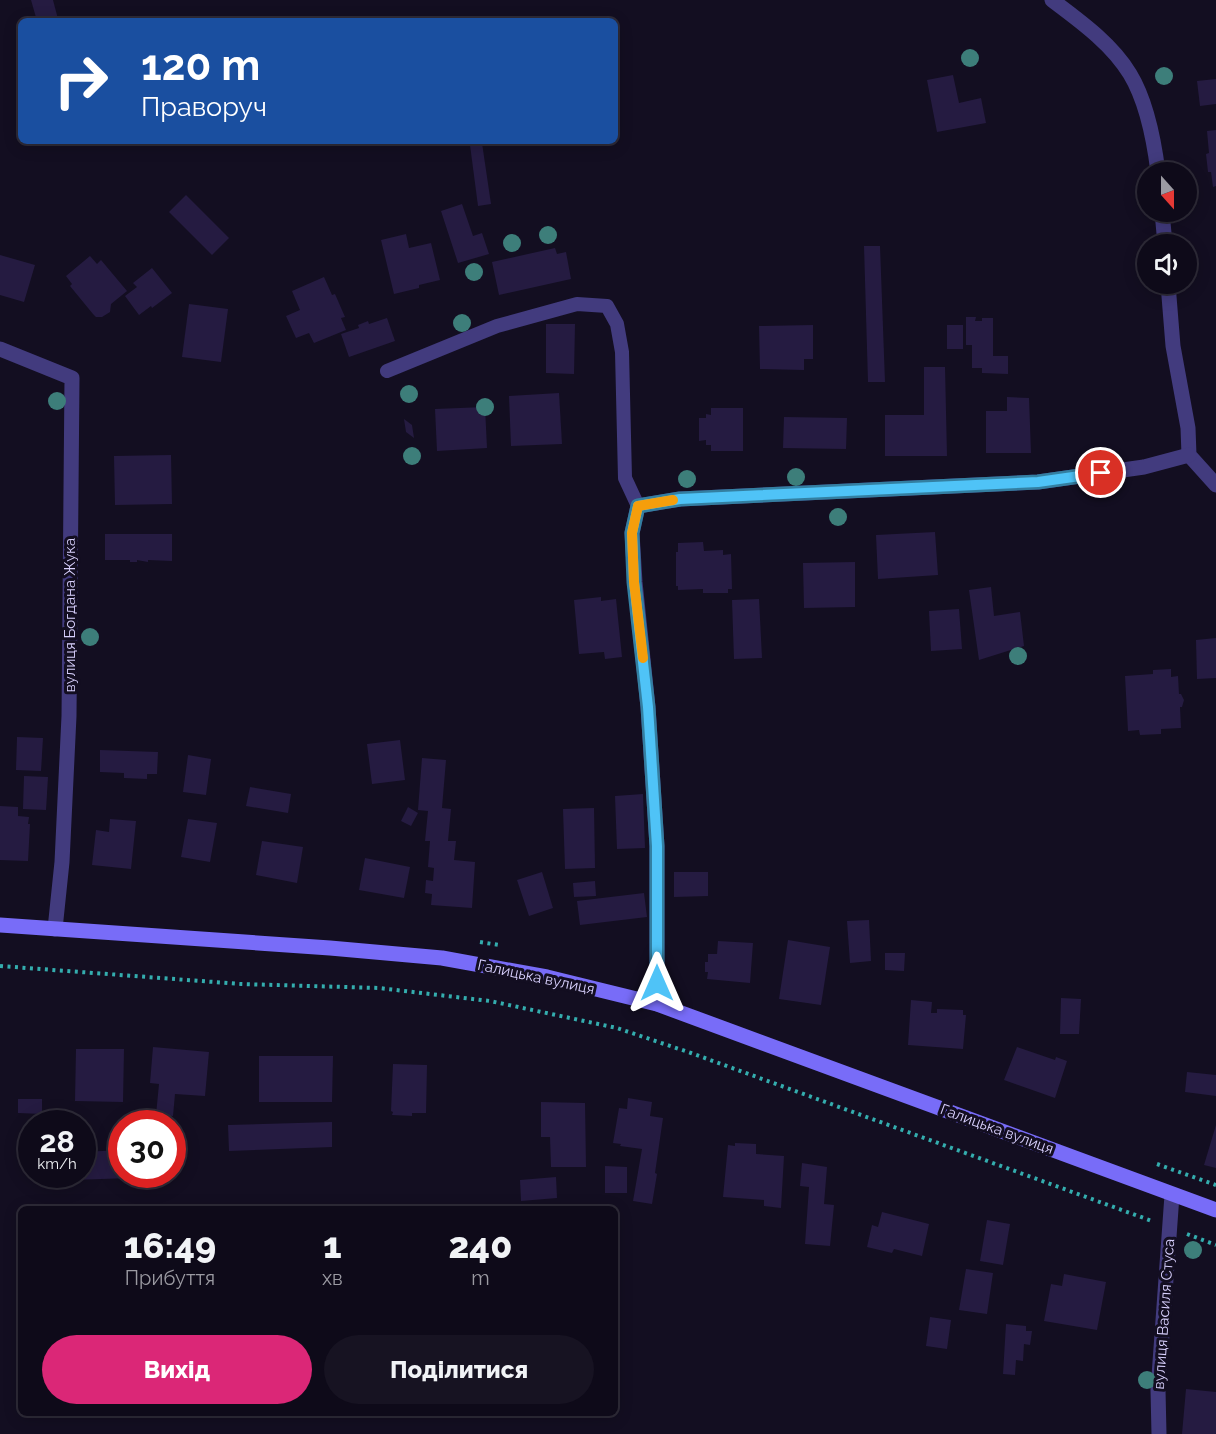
<!DOCTYPE html>
<html lang="uk">
<meta charset="utf-8">
<style>
:root{--surface:#0e0a19;--page:#171322;--text:#f1f3f6;--muted:#9b9aa2;--line:#2e2b38;--accent:#db2777}
body{margin:0;font-family:Raleway,sans-serif;background:var(--page);color:var(--text);height:100vh;display:flex;flex-direction:column;font-size:22px;white-space:nowrap}
*{box-sizing:border-box;margin:0}
p{font-size:20px;color:var(--muted)}
.icon{flex:none;width:33px;height:33px;fill:none;stroke:currentColor;stroke-width:2;stroke-linecap:round;stroke-linejoin:round}
.map{position:relative;flex:1;overflow:hidden}
.panel{position:absolute;left:18px;top:1206px;width:600px;height:210px;display:flex;flex-direction:column;background:var(--surface);border-radius:9px;box-shadow:0 3px 15px #0003,0 0 0 2px var(--line)}
.panel>*{flex:none}
.banner{position:absolute;left:18px;top:18px;width:600px;height:126px;border-radius:9px;box-shadow:0 3px 15px #0003,0 0 0 2px var(--line);background:#1a4fa0;color:#fff;overflow:hidden}
.needle{width:39px;rotate:159deg}
.fabs{position:absolute;left:1137px;top:162px;display:grid;gap:12px}
.fabs a{display:grid;place-items:center;width:60px;height:60px;border-radius:50%;background:var(--surface);box-shadow:0 3px 15px #0003,0 0 0 2px var(--line);font-size:30px}
.speed{position:absolute;left:18px;top:1110px;display:flex;gap:12px;font-size:30px;font-weight:700;text-align:center}
.speed>*{display:grid;place-content:center;width:78px;height:78px;border-radius:50%;background:var(--surface);box-shadow:0 3px 15px #0003,0 0 0 2px var(--line);line-height:1}
.speed small{font-size:15px;font-weight:400}
.speed .limit{border:9px solid #d22;background:#fff;color:#111}
.pin{position:absolute;display:grid;place-items:center;width:51px;height:51px;color:#fff;margin:-26px;border:3px solid #fff;border-radius:50%;box-shadow:0 2px 6px #0007}
.me{position:absolute;width:66px;margin:-33px;rotate:0deg;stroke-linejoin:round;filter:drop-shadow(0 0 4px #0008)}
.turn{display:flex;align-items:center;gap:21px;height:126px;padding:0 24px;font-size:27px}
.turn .icon{width:78px;height:78px;stroke-width:2.5}
.turn b{display:block;font-size:42px;line-height:51px}
.eta{display:flex;justify-content:space-evenly;align-items:center;height:102px;text-align:center}
.eta b{font-size:36px;font-weight:800;line-height:42px}
.action{display:flex;gap:12px;margin-top:auto;padding:12px 24px}
.action a{flex:1;height:69px;border-radius:36px;background:var(--accent);color:#fff;font-size:24px;font-weight:800;line-height:69px;text-align:center}
.action a+a{background:var(--page);color:var(--text)}
.map>svg:first-child{display:block}
.building{fill:#251b41}
.lines{fill:none;stroke-linecap:round;stroke-linejoin:round}
.path{stroke:#34adae;stroke-width:4;stroke-dasharray:3 4.5;stroke-linecap:butt}
.lane{stroke:#423b7e;stroke-width:14}
.street{stroke:#423b7e;stroke-width:15}
.secondary{stroke:#786cf8;stroke-width:15}
.tree{fill:#3d7e7a}
.route-casing{stroke:#337fa1;stroke-width:15}
.route{stroke:#4fc3f7;stroke-width:10}
.slow{stroke:#f59e0b;stroke-width:10}
.labels{text-anchor:middle;stroke-width:6;stroke-linejoin:round;paint-order:stroke}
.street-label{font-size:15px;fill:#d8d0fd;stroke:#130e21}
</style>
<div class="map">
<svg width="1216" height="1434" viewBox="0 0 1216 1434">
<rect width="100%" height="100%" fill="#130e21"/>
<g class="building">
<polygon points="31,0 53,0 58,19 37,21"/>
<polygon points="953,75 959,103 981,98 986,123 937,132 927,80"/>
<polygon points="1216,79 1216,104 1200,106 1197,81"/>
<polygon points="1216,130 1216,186 1213,187 1211,172 1208,172 1206,154 1209,153 1207,131"/>
<polygon points="482,143 491,204 478,206 470,145"/>
<polygon points="186,195 229,238 212,255 169,212"/>
<polygon points="462,204 473,236 482,233 489,254 458,263 441,211"/>
<polygon points="406,234 409,248 431,243 440,280 419,285 419,288 394,294 381,240"/>
<polygon points="864,246 880,246 885,382 868,382"/>
<polygon points="555,248 557,254 566,252 571,279 499,295 492,262"/>
<polygon points="0,255 35,265 24,302 0,295"/>
<polygon points="90,256 97,264 101,260 127,291 111,304 110,312 102,317 96,317 93,314 70,286 72,284 66,276"/>
<polygon points="152,268 172,293 152,308 151,306 139,315 125,296 137,287 133,283"/>
<polygon points="324,277 332,295 335,294 345,317 341,318 346,330 314,343 309,333 296,338 286,316 300,310 292,291"/>
<polygon points="189,304 228,309 221,362 182,357"/>
<polygon points="966,317 976,317 975,321 982,321 982,318 993,318 993,356 1008,356 1008,374 982,373 982,368 972,368 972,345 966,345"/>
<polygon points="387,318 395,341 349,357 341,334 359,328 358,325 368,321 369,324"/>
<polygon points="546,324 575,324 574,374 546,373"/>
<polygon points="813,325 813,359 804,359 804,370 760,369 759,326"/>
<rect x="947" y="325" width="16" height="24"/>
<polygon points="924,367 945,367 947,456 885,456 885,415 924,415"/>
<polygon points="559,393 562,444 511,446 509,396"/>
<polygon points="1007,397 1029,398 1031,453 986,453 986,411 1007,411"/>
<polygon points="485,407 487,448 437,451 435,409"/>
<polygon points="711,408 743,408 743,451 711,451 711,445 706,445 706,440 699,441 699,418 706,418 706,414 711,415"/>
<polygon points="784,417 847,418 846,449 783,448"/>
<polygon points="404,419 412,425 414,438 406,432"/>
<polygon points="171,455 172,504 115,505 114,456"/>
<polygon points="935,532 938,575 878,579 876,535"/>
<polygon points="105,534 172,534 172,561 148,560 148,562 137,560 137,562 130,562 130,560 105,560"/>
<polygon points="703,542 704,551 723,550 723,555 731,554 732,589 728,589 728,593 703,593 703,589 678,590 678,586 676,586 676,552 678,552 678,543"/>
<polygon points="855,562 855,607 804,608 803,563"/>
<polygon points="991,587 994,616 1020,612 1024,646 979,660 969,590"/>
<polygon points="601,597 601,601 616,599 622,657 605,659 604,652 579,654 574,600"/>
<polygon points="759,599 762,658 734,659 732,600"/>
<polygon points="959,609 962,649 931,651 929,611"/>
<polygon points="1216,638 1216,678 1197,679 1196,640"/>
<polygon points="1171,669 1171,677 1178,676 1179,694 1181,694 1184,700 1182,707 1180,707 1181,728 1161,729 1161,734 1140,735 1139,730 1128,731 1125,676 1153,674 1153,670"/>
<polygon points="17,737 43,738 41,771 16,770"/>
<polygon points="400,740 405,780 372,784 367,744"/>
<polygon points="100,750 158,752 157,774 147,774 147,779 124,778 124,773 100,772"/>
<polygon points="188,755 211,759 206,795 183,792"/>
<polygon points="422,758 446,760 442,808 451,809 448,841 456,841 454,860 475,862 472,908 431,905 432,894 425,893 426,880 433,881 434,868 428,867 430,841 425,841 428,811 418,810"/>
<polygon points="24,776 48,777 46,810 23,809"/>
<polygon points="250,787 291,794 288,813 246,806"/>
<polygon points="643,794 645,848 617,849 615,796"/>
<polygon points="0,806 18,807 18,816 29,817 28,824 30,824 28,861 0,860"/>
<polygon points="408,807 418,813 411,826 401,821"/>
<polygon points="594,808 595,868 565,869 563,809"/>
<polygon points="110,819 136,821 131,869 92,865 96,830 109,832"/>
<polygon points="188,819 217,823 210,862 181,857"/>
<polygon points="262,841 303,847 297,883 256,875"/>
<polygon points="365,858 410,867 404,898 359,890"/>
<polygon points="542,872 553,908 529,916 517,880"/>
<polygon points="674,872 708,872 708,896 674,897"/>
<polygon points="595,881 596,896 574,897 573,883"/>
<polygon points="644,893 647,917 580,925 577,901"/>
<polygon points="869,920 871,961 850,963 847,921"/>
<polygon points="788,940 830,947 821,1005 779,999"/>
<polygon points="718,941 753,943 750,983 707,979 708,972 705,972 705,962 708,962 708,954 717,954"/>
<polygon points="885,953 905,953 904,971 885,970"/>
<polygon points="1061,998 1081,999 1079,1034 1060,1034"/>
<polygon points="911,1000 932,1002 931,1013 937,1013 937,1009 963,1010 963,1015 966,1015 963,1049 908,1045"/>
<polygon points="153,1047 209,1052 205,1096 175,1094 173,1116 156,1115 159,1084 150,1083"/>
<polygon points="1017,1047 1055,1060 1056,1057 1067,1061 1055,1098 1004,1080"/>
<polygon points="76,1049 124,1049 123,1102 75,1101"/>
<polygon points="259,1056 333,1056 332,1102 259,1102"/>
<polygon points="393,1064 427,1065 426,1113 412,1113 412,1116 392,1115 393,1112 391,1111"/>
<polygon points="1187,1072 1216,1075 1216,1096 1185,1092"/>
<polygon points="628,1098 652,1102 650,1116 663,1118 655,1173 657,1174 652,1204 633,1201 642,1149 620,1146 621,1144 613,1143 619,1108 627,1109"/>
<polygon points="18,1099 42,1099 42,1114 18,1113"/>
<polygon points="541,1102 585,1103 586,1167 551,1167 550,1137 541,1137"/>
<polygon points="332,1122 332,1147 229,1151 228,1125"/>
<polygon points="1216,1125 1216,1168 1204,1165"/>
<polygon points="735,1143 756,1144 756,1154 784,1156 781,1208 764,1206 764,1200 723,1197 728,1145 735,1146"/>
<polygon points="122,1150 122,1174 131,1174 131,1178 72,1180 72,1174 82,1174 82,1152"/>
<polygon points="802,1163 827,1167 824,1204 834,1205 830,1246 805,1244 809,1187 800,1186"/>
<polygon points="605,1166 627,1167 627,1193 605,1193"/>
<polygon points="556,1177 557,1198 521,1201 520,1180"/>
<polygon points="882,1212 929,1224 922,1256 894,1249 892,1253 867,1247 872,1225 878,1227"/>
<polygon points="987,1220 1010,1224 1003,1265 980,1261"/>
<polygon points="966,1269 993,1273 987,1314 959,1310"/>
<polygon points="1064,1274 1106,1282 1097,1330 1044,1321 1051,1284 1062,1286"/>
<polygon points="930,1317 951,1320 947,1349 926,1346"/>
<polygon points="1006,1324 1026,1326 1026,1331 1032,1331 1030,1345 1024,1344 1023,1361 1016,1360 1015,1375 1003,1374"/>
<polygon points="1186,1389 1216,1392 1216,1434 1182,1434"/>
</g>
<g class="lines">
<g class="path">
<polyline points="480,942 499,945"/>
<polyline points="0,966 241,984 379,988 490,1001 617,1028 691,1053 1152,1221"/>
<polyline points="1157,1164 1216,1185"/>
<polyline points="1187,1234 1216,1245"/>
</g>
<polyline class="lane" points="387,371 497,326 577,304 607,306 617,324 622,352 625,478 638,506"/>
<g class="street">
<path d="M1052 0C1080 21 1112 44 1130 74 1147 102 1154 140 1158 172"/>
<polyline points="1162,212 1165,244"/>
<polyline points="1168,284 1173,346 1188,428 1189,455 1216,485"/>
<polyline points="0,349 72,378 69,716 62,862 55,929"/>
<polyline points="657,1004 657,846 648,707 635,582 632,533 638,506 680,499 1038,482 1144,467 1189,455"/>
<polyline points="1159,1434 1158,1390 1172,1195"/>
</g>
<polyline class="secondary" points="0,925 330,948 442,958 547,977 657,1004 1216,1210"/>
</g>
<g class="tree">
<circle cx="970" cy="58" r="9"/>
<circle cx="1164" cy="76" r="9"/>
<circle cx="548" cy="235" r="9"/>
<circle cx="512" cy="243" r="9"/>
<circle cx="474" cy="272" r="9"/>
<circle cx="462" cy="323" r="9"/>
<circle cx="409" cy="394" r="9"/>
<circle cx="57" cy="401" r="9"/>
<circle cx="485" cy="407" r="9"/>
<circle cx="412" cy="456" r="9"/>
<circle cx="796" cy="477" r="9"/>
<circle cx="687" cy="479" r="9"/>
<circle cx="838" cy="517" r="9"/>
<circle cx="90" cy="637" r="9"/>
<circle cx="1018" cy="656" r="9"/>
<circle cx="1193" cy="1250" r="9"/>
<circle cx="1147" cy="1380" r="9"/>
</g>
<g class="lines">
<g class="route-casing">
<polyline id="route" points="657,983 657,846 648,707 634,582 632,533 638,506 680,499 1038,482 1101,473"/>
</g>
<use href="#route" class="route"/>
<polyline class="slow" points="643,658 634,582 632,533 638,506 673,500"/>
</g>
<g class="labels">
<g class="street-label">
<text transform="translate(70 615) rotate(-90)" y="5">вулиця Богдана Жука</text>
<text transform="translate(536 977) rotate(12)" y="5">Галицька вулиця</text>
<text transform="translate(997 1129) rotate(20)" y="5">Галицька вулиця</text>
<text transform="translate(1164 1314) rotate(-86)" y="5">вулиця Василя Стуса</text>
</g>
</g>
</svg>
<div class="fabs">
<a><svg class="needle" viewBox="-14 -14 28 28"><path d="M0-13l5 13h-10z" fill="#e53935"/><path d="M0 13l5-13h-10z" fill="#9b9aa2"/></svg></a>
<a><svg class="icon" aria-label="sound" viewBox="0 0 24 24"><path d="M4 9h4l5-4v14l-5-4H4zM17 9q2 3 0 6"/></svg></a>
</div>
<div class="speed"><div>28<small>km/h</small></div><div class="limit">30</div></div>
<div class="pin" style="left:1101px;top:473px;background:#d93025"><svg class="icon" aria-label="arrive" viewBox="0 0 24 24"><path d="M6 21V4h12l-3 4 3 4H6"/></svg></div>
<svg class="me" style="left:657px;top:983px" viewBox="-20 -20 40 40"><path d="M0-17L14 15 0 8-14 15z" fill="#4fc3f7" stroke="#fff" stroke-width="4"/></svg>
<div class="banner">
<div class="turn"><svg class="icon" aria-label="right" viewBox="0 0 24 24"><path d="M7 20v-9h11M14 6l5 5-5 5"/></svg><div><b>120 m</b>Праворуч</div></div>
</div>
<section class="panel">
<div class="eta">
<div><b>16:49</b><p>Прибуття</p></div>
<div><b>1</b><p>хв</p></div>
<div><b>240</b><p>m</p></div>
</div>
<div class="action"><a>Вихід</a><a>Поділитися</a></div>
</section>
</div>
